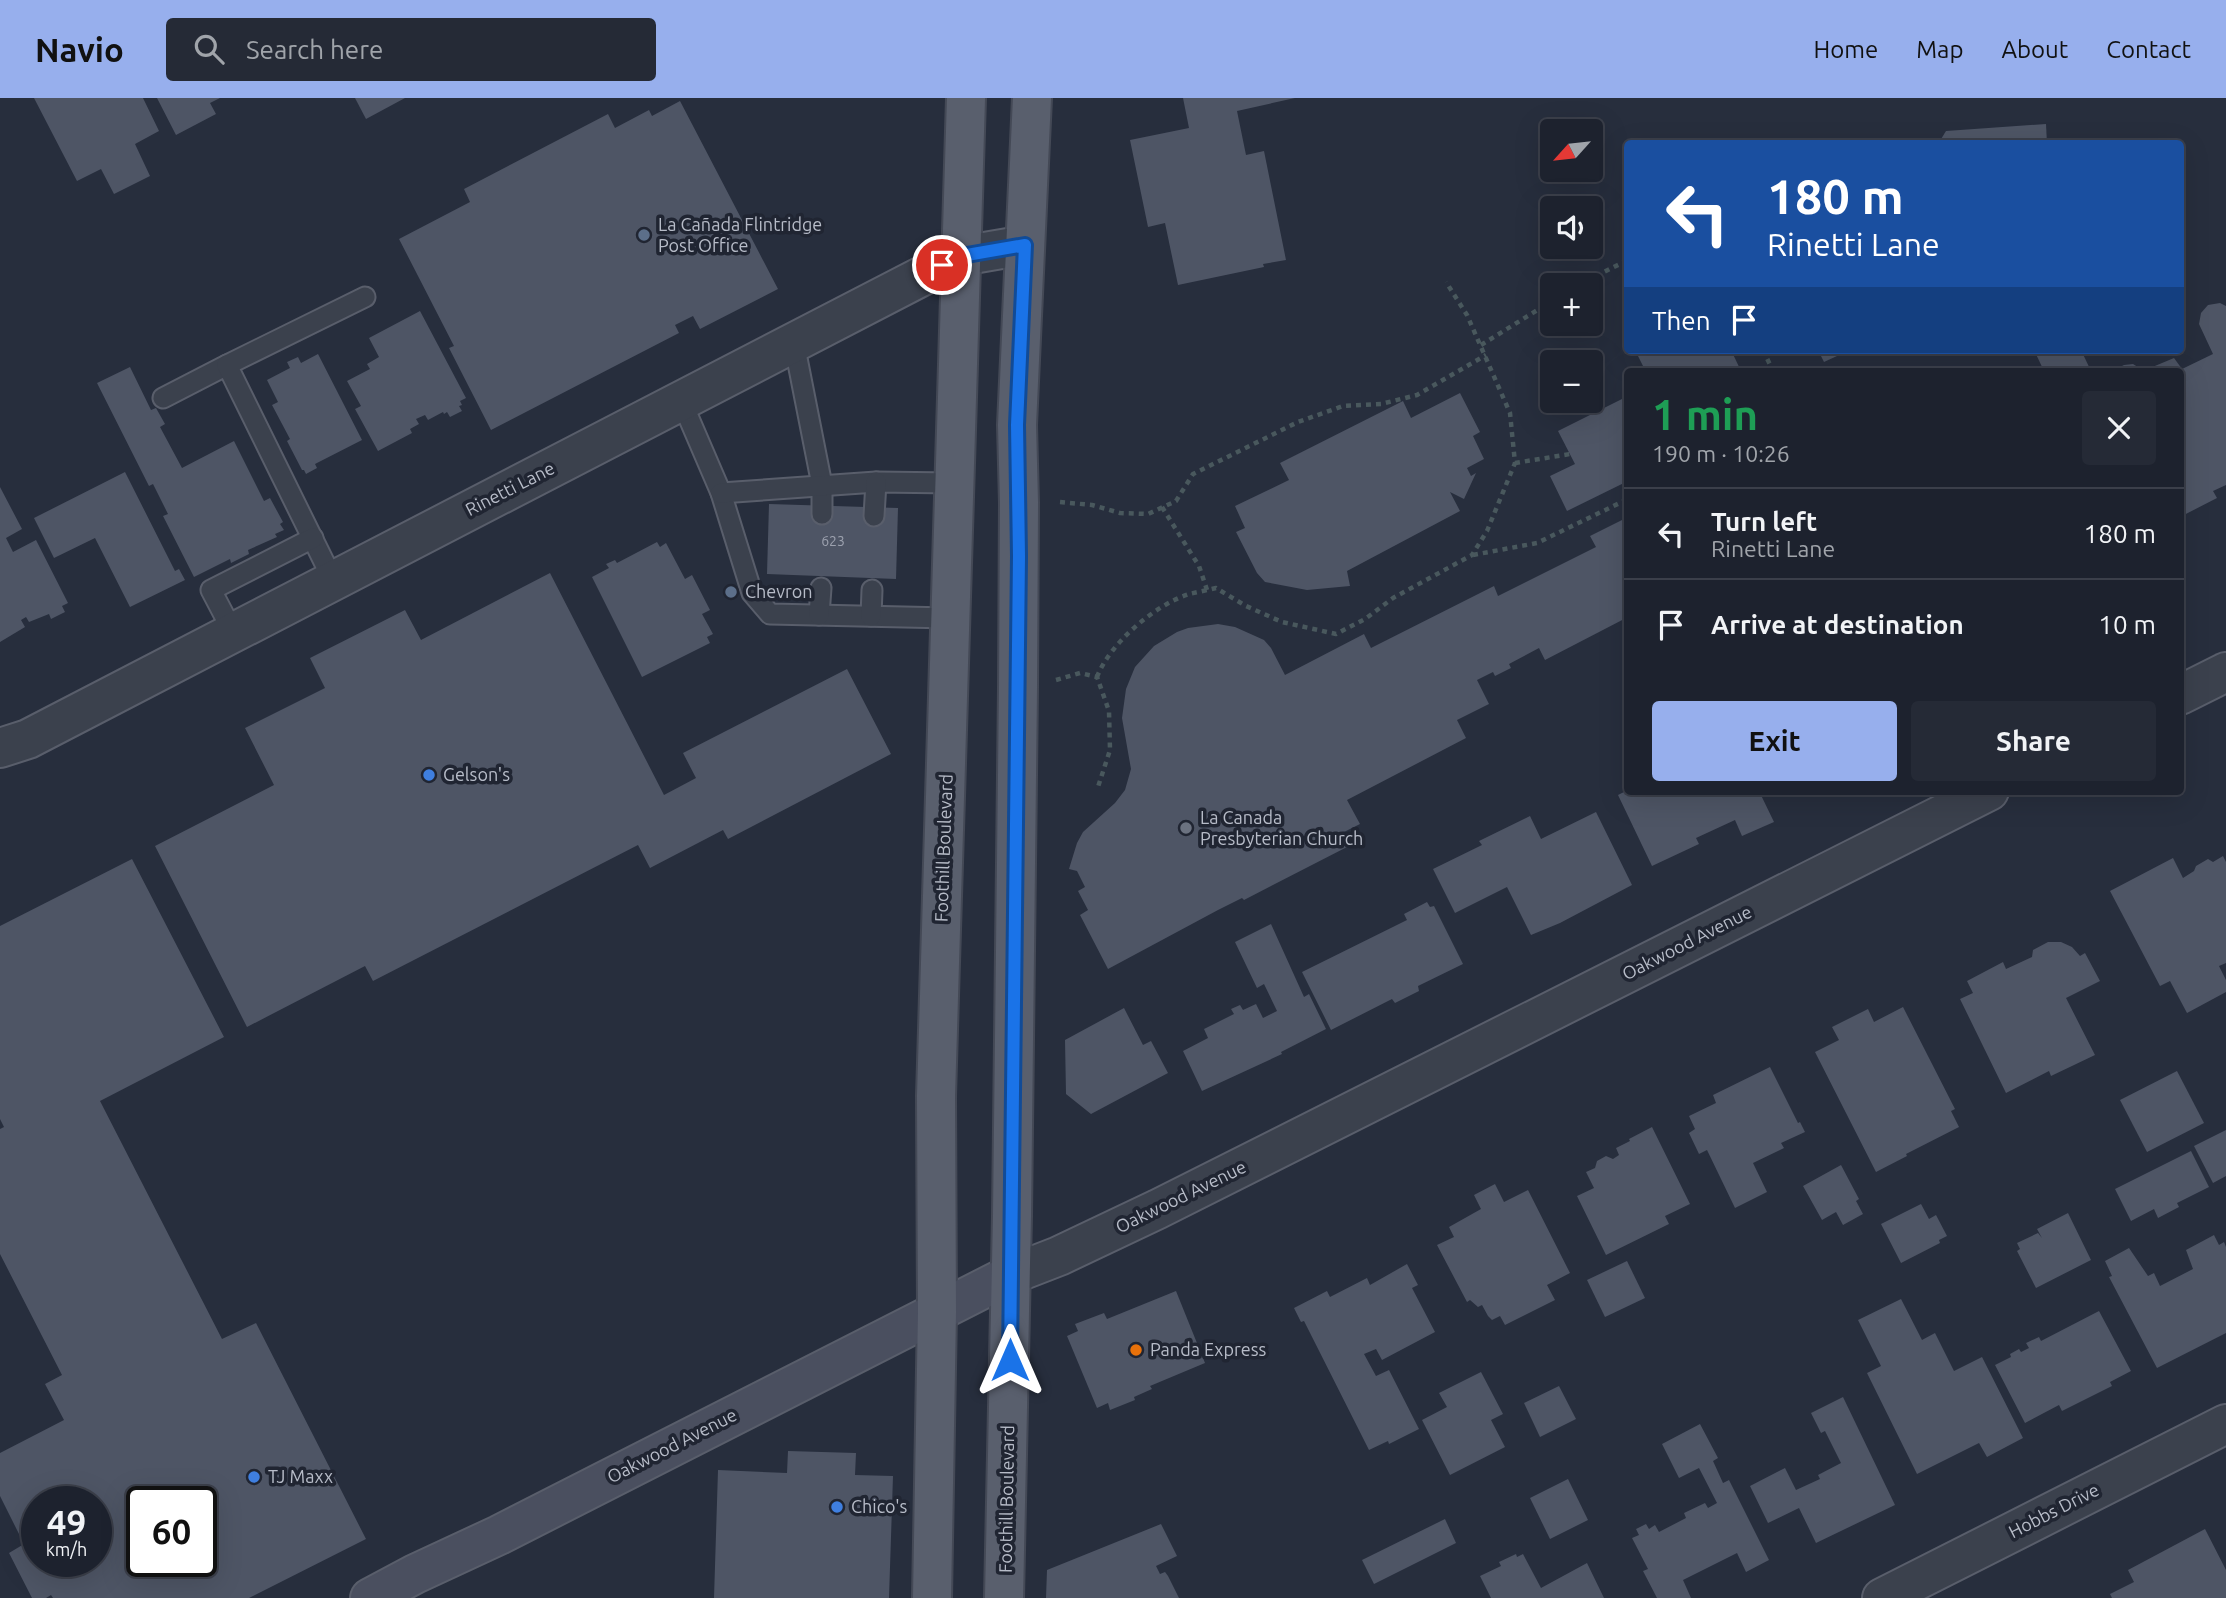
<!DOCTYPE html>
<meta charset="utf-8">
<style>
:root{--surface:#1d222e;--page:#252a36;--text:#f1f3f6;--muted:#a0a4aa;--line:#3b3f4a;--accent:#97afed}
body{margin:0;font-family:Ubuntu,sans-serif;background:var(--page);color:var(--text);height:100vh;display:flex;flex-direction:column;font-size:26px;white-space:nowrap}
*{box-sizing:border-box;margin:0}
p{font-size:23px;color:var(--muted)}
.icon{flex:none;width:38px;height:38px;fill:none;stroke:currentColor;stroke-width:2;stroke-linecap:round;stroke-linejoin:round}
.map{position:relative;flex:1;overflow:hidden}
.sheet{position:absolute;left:1624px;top:270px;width:560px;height:427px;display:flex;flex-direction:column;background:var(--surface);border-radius:7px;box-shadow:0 7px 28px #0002,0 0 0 2px var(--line)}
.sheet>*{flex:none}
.hud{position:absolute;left:1624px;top:42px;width:560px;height:214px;border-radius:7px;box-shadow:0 7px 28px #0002,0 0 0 2px var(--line);background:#1a4fa0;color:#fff;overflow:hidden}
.needle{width:46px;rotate:243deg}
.tools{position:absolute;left:1540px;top:21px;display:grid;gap:14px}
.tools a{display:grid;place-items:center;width:63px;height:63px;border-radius:7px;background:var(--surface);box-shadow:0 7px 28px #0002,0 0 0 2px var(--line);font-size:35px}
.speed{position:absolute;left:21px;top:1388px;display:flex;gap:14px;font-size:35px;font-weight:700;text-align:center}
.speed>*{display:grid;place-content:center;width:91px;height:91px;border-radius:50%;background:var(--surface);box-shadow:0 7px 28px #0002,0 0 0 2px var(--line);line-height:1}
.speed small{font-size:18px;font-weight:400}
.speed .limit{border:4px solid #111;border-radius:10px;background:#fff;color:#111}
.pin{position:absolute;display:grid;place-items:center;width:60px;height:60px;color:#fff;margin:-30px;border:4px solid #fff;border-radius:50%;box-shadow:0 2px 7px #0007}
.me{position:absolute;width:77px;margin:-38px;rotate:0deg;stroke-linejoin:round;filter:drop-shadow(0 0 5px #0008)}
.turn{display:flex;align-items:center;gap:24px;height:147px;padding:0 28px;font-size:32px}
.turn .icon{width:91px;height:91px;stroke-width:2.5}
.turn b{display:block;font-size:49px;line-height:60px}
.then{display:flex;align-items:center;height:66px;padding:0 28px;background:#0003;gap:14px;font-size:26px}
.round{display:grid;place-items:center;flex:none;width:74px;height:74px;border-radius:7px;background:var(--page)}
.head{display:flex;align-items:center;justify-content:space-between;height:119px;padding:0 28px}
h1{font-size:42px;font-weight:600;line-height:52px;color:#1e9e55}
.button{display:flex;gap:14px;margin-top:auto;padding:14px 28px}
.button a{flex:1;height:80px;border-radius:7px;background:var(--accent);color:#111;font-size:28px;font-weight:600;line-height:80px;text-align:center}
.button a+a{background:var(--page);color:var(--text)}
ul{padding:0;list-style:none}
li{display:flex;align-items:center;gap:21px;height:91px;padding:0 28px;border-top:2px solid var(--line)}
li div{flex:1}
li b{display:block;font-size:26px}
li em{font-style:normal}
header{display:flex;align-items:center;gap:42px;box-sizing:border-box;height:98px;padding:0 35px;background:var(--accent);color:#111}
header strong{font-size:33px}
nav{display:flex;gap:38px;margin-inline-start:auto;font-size:24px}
.search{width:490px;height:63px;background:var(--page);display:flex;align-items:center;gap:18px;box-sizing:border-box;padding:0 24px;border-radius:7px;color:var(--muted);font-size:26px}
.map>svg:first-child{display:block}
.building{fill:#4e5565;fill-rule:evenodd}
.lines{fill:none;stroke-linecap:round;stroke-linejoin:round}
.lane-casing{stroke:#595e6b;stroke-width:23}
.street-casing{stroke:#595e6b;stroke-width:42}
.secondary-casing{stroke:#595e6b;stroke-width:42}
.primary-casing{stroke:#444956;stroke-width:42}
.path{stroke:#49585d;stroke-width:4.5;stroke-dasharray:5 5;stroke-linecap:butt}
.lane{stroke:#3b414d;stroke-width:19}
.street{stroke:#3b414d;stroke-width:38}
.secondary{stroke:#4a4f5f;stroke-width:38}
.primary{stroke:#595f6d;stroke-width:38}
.route-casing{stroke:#114b97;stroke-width:18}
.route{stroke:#1a73e8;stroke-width:12}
.service-dot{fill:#5c6f8a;stroke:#202532;stroke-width:2.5}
.shop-dot{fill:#3f7fe0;stroke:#202532;stroke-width:2.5}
.worship-dot{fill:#6b7280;stroke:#202532;stroke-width:2.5}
.food-dot{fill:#e8710a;stroke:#202532;stroke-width:2.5}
.labels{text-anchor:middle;stroke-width:7;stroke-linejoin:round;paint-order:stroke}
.number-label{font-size:14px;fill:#9da2af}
.poi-label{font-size:18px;fill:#b7bcc8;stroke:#202532;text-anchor:start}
.street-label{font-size:18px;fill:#b7bcc8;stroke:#202532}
</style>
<header>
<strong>Navio</strong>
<div class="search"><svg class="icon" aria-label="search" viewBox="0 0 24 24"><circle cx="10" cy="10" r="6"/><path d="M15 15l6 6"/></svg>Search here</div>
<nav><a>Home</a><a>Map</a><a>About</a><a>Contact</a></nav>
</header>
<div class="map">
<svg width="2226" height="1500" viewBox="0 0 2226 1500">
<rect width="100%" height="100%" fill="#272e3d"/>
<g class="building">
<polygon points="34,0 143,0 159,33 135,46 150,78 114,96 101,71 77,83"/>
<polygon points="157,0 220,0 210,5 216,16 176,37"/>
<polygon points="355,0 405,0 366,21"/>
<polygon points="1183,0 1295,0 1237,13 1246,57 1264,53 1286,162 1263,166 1264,169 1178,187 1165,125 1148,129 1130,42 1189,30"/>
<polygon points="680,3 778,191 700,231 693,218 675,227 679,235 491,332 449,250 454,248 399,141 470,104 464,91 608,16 615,30 649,12 652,18"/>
<polygon points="2046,26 2047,46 1938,46 1946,33"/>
<polygon points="2220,205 2226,208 2226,387 2213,393 2217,400 2180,419 2180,273 2152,273 2150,270 2174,260 2182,271 2213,256 2199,226 2201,215 2208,207"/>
<polygon points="420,213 466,300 460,303 462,307 459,308 462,313 450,319 447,314 444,316 443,314 428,322 425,317 416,321 419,326 410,331 412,335 378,353 355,311 361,308 347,283 370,271 367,266 379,259 369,240"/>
<polygon points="1628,216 1628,231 1622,219"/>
<polygon points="1635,252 1731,252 1741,273 1645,272"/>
<polygon points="1818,252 1850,252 1824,264"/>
<polygon points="2034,252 2081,252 2091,273 2044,273"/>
<polygon points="318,256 362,342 315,366 317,370 306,376 304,372 302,372 287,343 290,341 272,307 278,304 267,282 290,270 287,264 298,259 301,265"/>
<polygon points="2133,266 2144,273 2112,273 2124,267"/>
<polygon points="130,269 151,312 156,310 165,326 160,329 182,370 234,343 264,403 270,400 283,424 280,426 284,432 275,436 277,439 248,452 249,456 231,465 230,461 194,479 163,418 168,416 153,386 149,388 97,285"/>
<polygon points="1460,295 1480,334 1473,338 1484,361 1467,370 1471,378 1476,375 1464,401 1450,394 1460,413 1347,473 1350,488 1307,492 1265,484 1257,475 1236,434 1245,430 1235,408 1289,382 1280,365 1403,303 1411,320"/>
<polygon points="1628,298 1628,383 1567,413 1550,378 1575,366 1558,333"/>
<polygon points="125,374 175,473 179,471 185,482 130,509 95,440 54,460 34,420"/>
<polygon points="0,389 22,431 6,440 13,454 36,442 68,505 62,508 65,514 51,521 49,516 29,524 26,519 21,522 25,529 0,544"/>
<polygon points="769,406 898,410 896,481 767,476"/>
<polygon points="1628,419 1628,519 1545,562 1539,550 1509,566 1511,570 1495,578 1493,574 1477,582 1489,606 1457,622 1466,640 1347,702 1360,726 1340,736 1347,749 1244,802 1242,800 1218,812 1108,871 1080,817 1088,812 1078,793 1085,789 1077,773 1069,771 1077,745 1083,734 1115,705 1125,692 1131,671 1122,620 1126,591 1135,569 1154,548 1177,534 1188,530 1218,526 1235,529 1264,542 1271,550 1285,577 1364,536 1371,550 1494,488 1498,498 1596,449 1590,438"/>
<polygon points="657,444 660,449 666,445 685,481 692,477 710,512 702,516 713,536 707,539 710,545 642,579 592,479 609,470 606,466 615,462 617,465"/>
<polygon points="550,475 664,697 696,680 683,655 847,571 891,656 728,741 723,732 650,770 638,747 373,883 365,868 247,929 155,748 274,687 245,630 325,590 310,560 405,512 421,542"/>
<polygon points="1626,693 1759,693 1774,724 1742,738 1735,722 1696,740 1699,746 1652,768 1618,697"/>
<polygon points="1596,714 1632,787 1560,825 1531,837 1507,789 1455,815 1433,771 1482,747 1479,743 1530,718 1541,741"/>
<polygon points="2223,758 2226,764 2226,865 2219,868 2226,882 2226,894 2187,915 2170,883 2160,888 2110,793 2173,760 2183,780 2194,773 2196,768 2208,761 2213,764"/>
<path d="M132 761 224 939 100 1003 222 1241 256 1225 366 1441 249 1500H53L51 1497 46 1500H32L9 1455 24 1446 0 1398V1355L64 1322 45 1286 62 1277 0 1156V1031L4 1029 0 1021V828ZM37 1404H96V1463H37ZM142 1404H201V1463H142Z"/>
<polygon points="1427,804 1430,809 1434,808 1463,866 1418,888 1419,893 1395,905 1392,901 1331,932 1302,874 1407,822 1404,816"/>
<polygon points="1271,826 1304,899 1309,896 1326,931 1281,954 1282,956 1202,993 1183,953 1208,940 1204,931 1234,916 1231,911 1240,907 1243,912 1256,906 1263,920 1277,913 1264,886 1257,890 1235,844"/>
<polygon points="2048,844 2061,844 2072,849 2080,858 2085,855 2100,883 2066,900 2095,957 2051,978 2049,973 2006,995 1960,901 1973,895 1967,883 2003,864 2006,871 2032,859 2033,852"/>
<polygon points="1903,909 1955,1011 1951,1013 1959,1029 1906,1056 1907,1058 1876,1074 1815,954 1839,942 1832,929 1868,911 1874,924"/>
<polygon points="1124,910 1143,947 1151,943 1168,975 1091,1016 1066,996 1065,942"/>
<polygon points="1770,969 1798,1025 1800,1024 1805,1034 1781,1045 1784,1050 1753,1065 1767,1094 1735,1110 1707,1052 1699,1056 1689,1035 1695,1031 1689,1018 1716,1005 1713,997"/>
<polygon points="2177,973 2204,1025 2147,1054 2120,1002"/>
<polygon points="1652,1029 1690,1106 1665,1118 1669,1126 1606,1157 1577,1098 1594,1090 1586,1074 1595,1070 1597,1063 1606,1058 1613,1061 1619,1057 1616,1050 1630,1043 1629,1041"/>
<polygon points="2226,1032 2226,1078 2213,1085 2194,1048"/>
<polygon points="2191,1053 2209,1089 2177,1105 2179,1109 2158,1120 2154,1111 2131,1123 2115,1091"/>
<polygon points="1841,1067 1859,1101 1856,1103 1863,1116 1843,1127 1836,1114 1822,1122 1803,1088"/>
<polygon points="1495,1086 1504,1104 1528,1092 1570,1175 1547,1187 1555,1202 1505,1227 1500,1218 1492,1222 1488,1218 1482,1207 1478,1209 1470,1202 1467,1204 1437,1147 1454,1139 1449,1129 1481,1111 1474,1097"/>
<polygon points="1921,1106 1929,1121 1936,1117 1947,1138 1939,1142 1940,1145 1901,1165 1881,1126"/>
<polygon points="2068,1115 2091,1162 2036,1190 2017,1153 2020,1151 2017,1145 2038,1135 2042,1140 2037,1131"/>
<polygon points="2214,1137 2219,1147 2224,1144 2226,1149 2226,1235 2157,1270 2109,1179 2112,1178 2105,1163 2129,1150 2148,1178 2154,1175 2160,1188 2193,1171 2186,1152"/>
<polygon points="1627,1163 1645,1200 1605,1219 1587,1182"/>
<polygon points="1407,1166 1418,1187 1412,1190 1435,1234 1382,1262 1376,1251 1364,1256 1376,1278 1389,1272 1419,1331 1389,1346 1388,1343 1369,1352 1304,1223 1301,1224 1294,1210 1327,1193 1330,1199 1367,1180 1370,1187"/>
<polygon points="1176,1193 1205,1265 1150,1288 1152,1291 1134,1299 1135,1302 1110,1312 1108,1305 1097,1310 1067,1238 1078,1233 1075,1226 1104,1215 1107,1221"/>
<polygon points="1901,1201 1922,1242 1935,1235 1954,1273 1982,1259 2023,1340 1987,1359 1979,1345 1917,1376 1867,1275 1881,1268 1858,1222"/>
<polygon points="2099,1213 2131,1273 2110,1284 2112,1288 2062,1313 2059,1307 2025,1325 1995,1267 2011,1259 2010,1256 2019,1251 2021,1254 2029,1250 2026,1245 2039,1239 2041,1243"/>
<polygon points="1481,1274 1503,1316 1491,1322 1505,1349 1450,1377 1422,1322 1447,1309 1439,1295"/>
<polygon points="1559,1288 1576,1321 1540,1339 1524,1305"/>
<polygon points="1843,1299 1895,1407 1816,1445 1799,1410 1768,1425 1750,1388 1785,1370 1796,1392 1820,1381 1818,1377 1841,1365 1825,1333 1821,1335 1811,1315"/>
<polygon points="1700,1326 1718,1360 1713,1363 1723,1385 1729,1382 1769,1462 1746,1474 1737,1455 1683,1482 1691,1500 1657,1500 1643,1473 1648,1471 1632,1440 1639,1437 1636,1431 1646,1426 1649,1431 1655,1427 1659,1434 1686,1420 1684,1415 1705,1405 1708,1410 1717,1405 1699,1370 1679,1380 1662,1346"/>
<polygon points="788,1353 856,1355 855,1377 893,1378 889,1500 714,1500 718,1372 787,1375"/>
<polygon points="1568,1381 1588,1422 1550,1441 1530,1400"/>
<polygon points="1445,1421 1456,1445 1374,1486 1362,1462"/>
<polygon points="1161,1426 1177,1458 1156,1468 1160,1476 1165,1474 1168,1478 1179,1500 1046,1500 1047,1472"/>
<polygon points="2205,1431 2226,1472 2226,1500 2112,1500 2110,1496 2134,1484 2128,1472"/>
<polygon points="1516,1456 1517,1459 1523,1456 1541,1490 1587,1465 1604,1500 1491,1500 1480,1478 1501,1468 1499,1464"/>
</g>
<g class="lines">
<g class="lane-casing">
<g id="lane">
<polyline points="794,245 822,387 822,416"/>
<polyline points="163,300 227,267"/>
<polyline points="681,302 721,395 752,495 770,516 949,520"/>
<polyline points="721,395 876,384 954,385"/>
<polyline points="874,418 876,384"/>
<polyline points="333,482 227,267 365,199"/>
<polyline points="819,517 821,490"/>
<polyline points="871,518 872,492"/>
<polyline points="233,534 211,492 313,440"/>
</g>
</g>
<g class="street-casing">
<g id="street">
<polyline points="2180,597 2226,574"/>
<polyline points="0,650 28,641 961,158 1025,147"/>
<polyline points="1010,1177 1059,1158 1158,1111 1989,693"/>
<polyline points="1882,1500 2226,1326"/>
</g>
</g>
<g class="secondary-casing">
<polyline id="secondary" points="370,1500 415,1476 499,1437 1010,1177"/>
</g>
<g class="primary-casing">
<g id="primary">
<polyline points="932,1500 937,1214 936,998 966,0"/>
<polyline points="1004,1500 1012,1118 1018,589 1019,405 1017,327 1032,0"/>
</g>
</g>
<g class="path">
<polyline points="1578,187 1628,162"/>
<polyline points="1481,247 1552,203"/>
<polyline points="1763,252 1773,273"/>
<polyline points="1515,365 1570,356"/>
<polyline points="1060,404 1092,407 1120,415 1148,416 1176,403 1193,376 1298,324 1343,308 1381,306 1417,297 1486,257"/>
<polyline points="1162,409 1199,468 1207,492"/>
<polyline points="1473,457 1537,445 1628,401"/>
<path d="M1097 579C1110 545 1155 507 1189 496 1198 494 1208 492 1216 490L1246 508 1282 524 1336 536 1365 521 1393 500 1472 457 1487 433 1515 365 1510 315 1467 217 1446 184"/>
<polyline points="1056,582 1080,575 1097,579 1109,613 1110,652 1097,692"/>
</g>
<use href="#lane" class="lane"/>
<use href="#street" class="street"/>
<use href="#secondary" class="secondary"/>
<use href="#primary" class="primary"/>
</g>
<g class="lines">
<g class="route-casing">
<polyline id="route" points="942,167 961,158 1025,147 1017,327 1019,458 1010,1262"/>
</g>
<use href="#route" class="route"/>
</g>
<g class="service-dot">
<circle cx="644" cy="137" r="7"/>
<circle cx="731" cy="494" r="7"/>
</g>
<g class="shop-dot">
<circle cx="429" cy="677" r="7"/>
<circle cx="254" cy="1379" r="7"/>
<circle cx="837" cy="1409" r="7"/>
</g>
<circle class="worship-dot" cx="1186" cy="730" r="7"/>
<circle class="food-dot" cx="1136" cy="1252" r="7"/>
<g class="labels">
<g class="number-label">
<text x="833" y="448">623</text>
</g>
<g class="poi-label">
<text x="658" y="133">La Cañada Flintridge<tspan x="658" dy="21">Post Office</tspan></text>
<text x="745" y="500">Chevron</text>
<text x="443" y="683">Gelson's</text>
<text x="1200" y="726">La Canada<tspan x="1200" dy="21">Presbyterian Church</tspan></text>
<text x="1150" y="1258">Panda Express</text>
<text x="268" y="1385">TJ Maxx</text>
<text x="851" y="1415">Chico's</text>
</g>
<g class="street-label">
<text transform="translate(510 391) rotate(-27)" y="6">Rinetti Lane</text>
<text transform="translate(944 750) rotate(-88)" y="6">Foothill Boulevard</text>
<text transform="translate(1687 845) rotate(-27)" y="6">Oakwood Avenue</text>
<text transform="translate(1181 1099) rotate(-26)" y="6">Oakwood Avenue</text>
<text transform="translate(672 1348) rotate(-27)" y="6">Oakwood Avenue</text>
<text transform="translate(1007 1401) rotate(-89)" y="6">Foothill Boulevard</text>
<text transform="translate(2054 1413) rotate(-27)" y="6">Hobbs Drive</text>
</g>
</g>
</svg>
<div class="tools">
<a><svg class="needle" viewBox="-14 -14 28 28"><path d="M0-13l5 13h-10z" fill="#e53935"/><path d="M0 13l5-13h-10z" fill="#a0a4aa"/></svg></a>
<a><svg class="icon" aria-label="sound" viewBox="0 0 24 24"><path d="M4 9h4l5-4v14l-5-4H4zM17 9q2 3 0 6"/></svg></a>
<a>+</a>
<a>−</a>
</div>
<div class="speed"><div>49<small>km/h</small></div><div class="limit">60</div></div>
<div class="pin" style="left:942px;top:167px;background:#d93025"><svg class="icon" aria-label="arrive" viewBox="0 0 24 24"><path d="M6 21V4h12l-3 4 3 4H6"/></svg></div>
<svg class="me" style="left:1010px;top:1262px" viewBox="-20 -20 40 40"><path d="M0-17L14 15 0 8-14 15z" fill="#1a73e8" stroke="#fff" stroke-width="4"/></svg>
<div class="hud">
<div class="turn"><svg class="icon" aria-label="left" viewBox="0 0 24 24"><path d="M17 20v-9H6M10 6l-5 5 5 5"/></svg><div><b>180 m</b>Rinetti Lane</div></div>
<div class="then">Then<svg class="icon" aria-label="arrive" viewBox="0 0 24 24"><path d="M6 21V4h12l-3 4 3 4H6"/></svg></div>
</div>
<section class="sheet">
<div class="head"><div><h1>1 min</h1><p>190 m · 10:26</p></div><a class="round"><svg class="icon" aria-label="close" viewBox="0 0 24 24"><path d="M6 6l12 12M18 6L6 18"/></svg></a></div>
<ul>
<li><svg class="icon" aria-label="left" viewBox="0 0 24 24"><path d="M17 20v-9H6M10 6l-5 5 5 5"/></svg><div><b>Turn left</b><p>Rinetti Lane</p></div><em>180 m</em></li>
<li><svg class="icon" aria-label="arrive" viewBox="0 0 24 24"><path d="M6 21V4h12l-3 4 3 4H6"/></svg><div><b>Arrive at destination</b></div><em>10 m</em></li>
</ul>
<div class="button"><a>Exit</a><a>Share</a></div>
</section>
</div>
